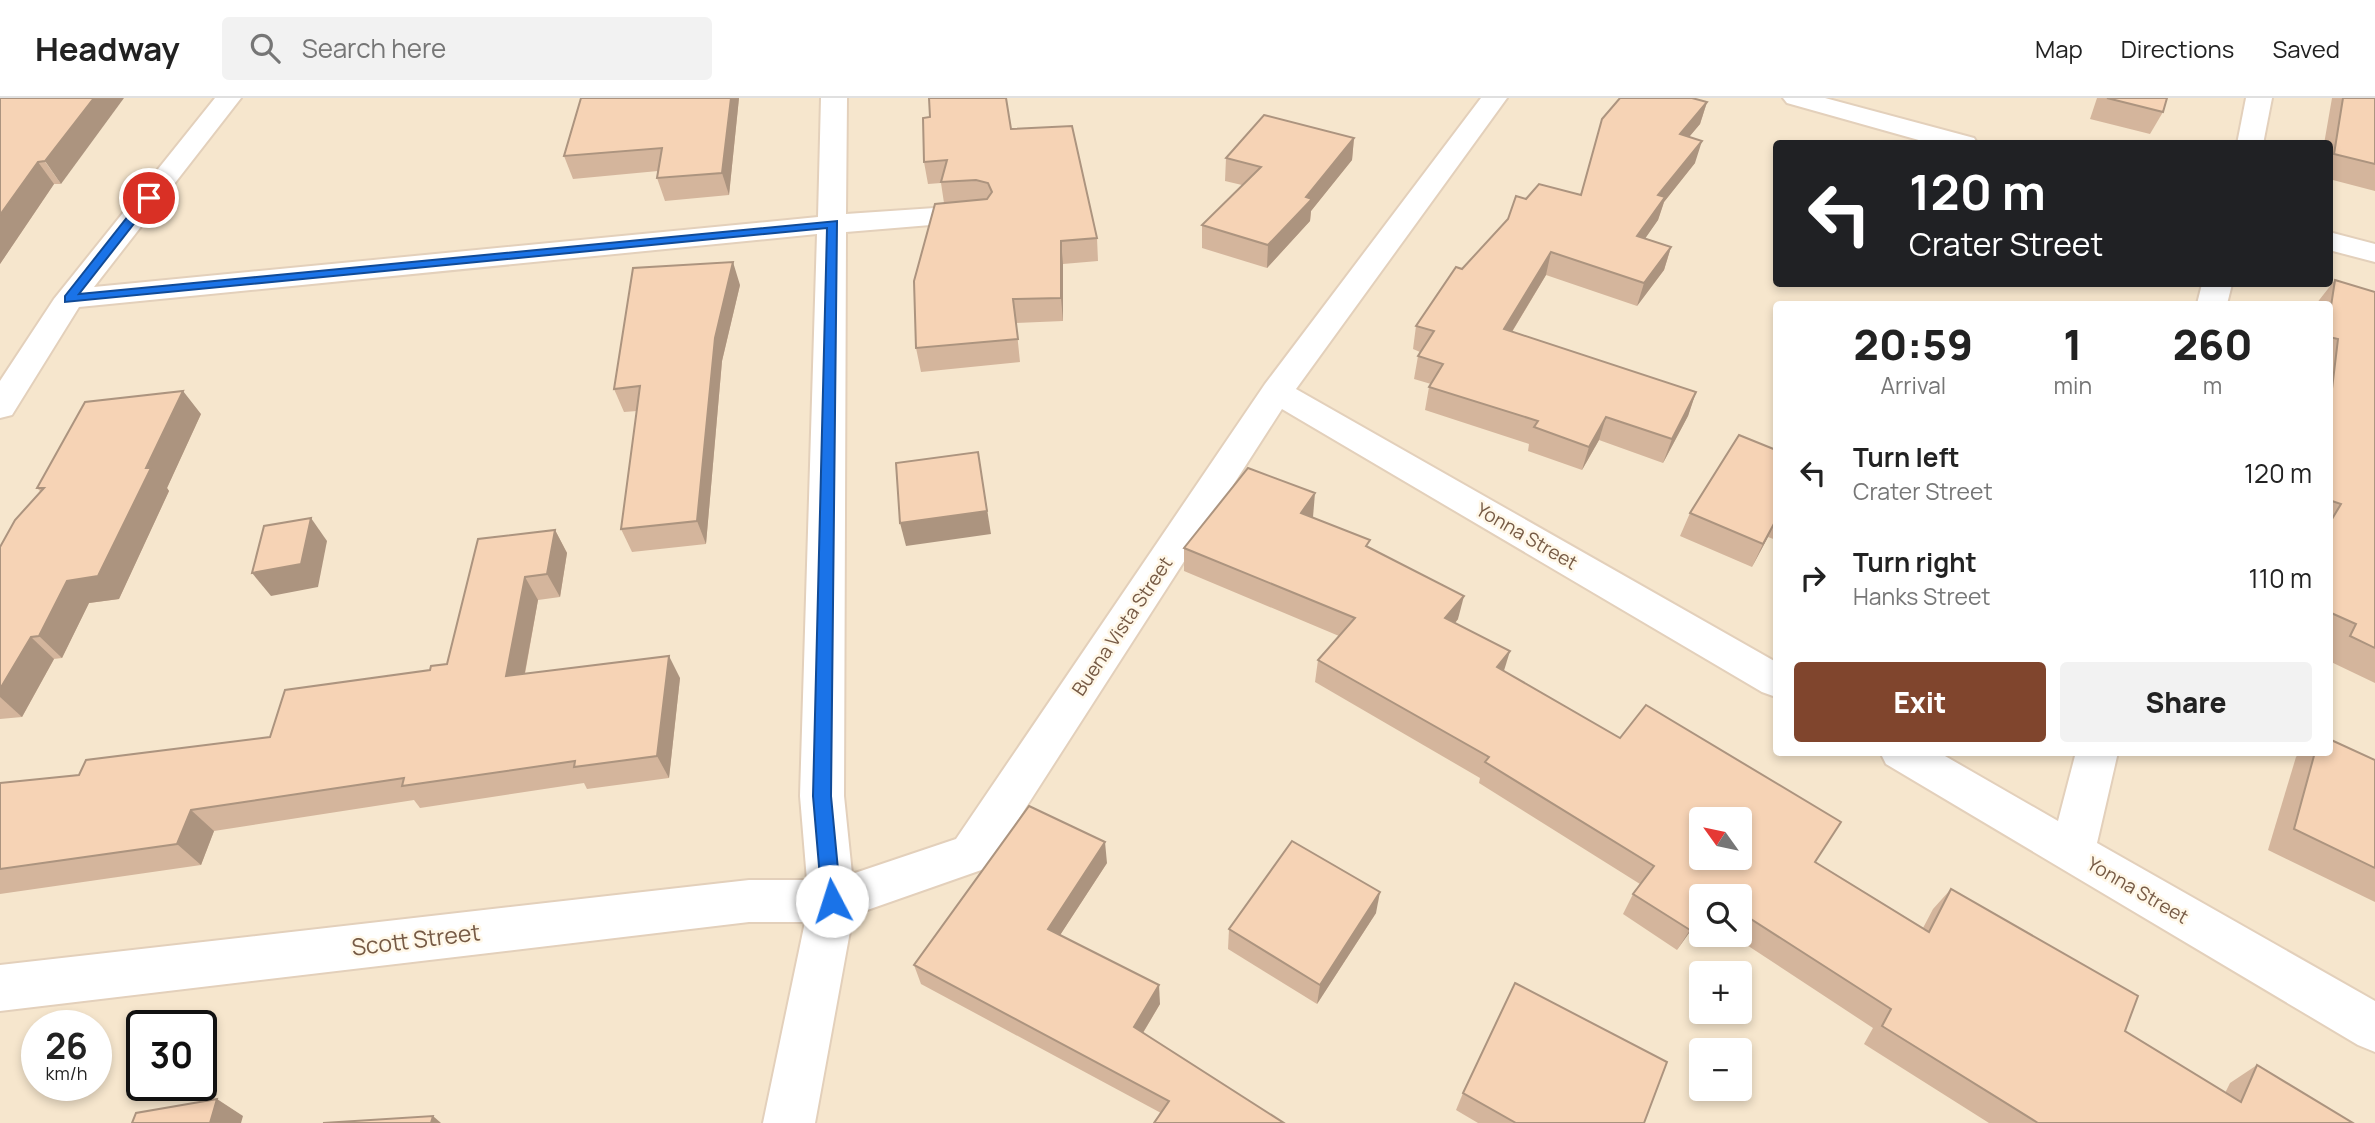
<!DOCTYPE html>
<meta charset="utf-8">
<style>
:root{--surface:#fff;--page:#f2f2f2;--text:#222;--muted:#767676;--line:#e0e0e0;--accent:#80452d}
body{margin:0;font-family:Manrope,sans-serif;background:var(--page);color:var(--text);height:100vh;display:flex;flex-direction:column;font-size:26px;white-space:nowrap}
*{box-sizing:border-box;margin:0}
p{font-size:23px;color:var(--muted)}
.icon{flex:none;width:38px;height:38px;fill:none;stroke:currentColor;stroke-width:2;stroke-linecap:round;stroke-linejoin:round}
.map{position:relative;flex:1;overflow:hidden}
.panel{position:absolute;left:1773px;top:203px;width:560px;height:455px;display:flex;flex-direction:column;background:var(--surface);border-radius:7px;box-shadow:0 4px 10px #0003}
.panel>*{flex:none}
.top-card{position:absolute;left:1773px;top:42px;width:560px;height:147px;border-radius:7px;box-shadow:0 4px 10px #0003;background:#202124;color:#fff;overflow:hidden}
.needle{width:46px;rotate:303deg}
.tools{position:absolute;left:1689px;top:709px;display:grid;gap:14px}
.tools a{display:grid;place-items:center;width:63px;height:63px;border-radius:7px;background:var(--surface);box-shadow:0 4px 10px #0003;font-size:35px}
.speed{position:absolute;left:21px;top:912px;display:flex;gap:14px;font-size:35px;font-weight:700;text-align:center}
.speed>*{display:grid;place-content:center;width:91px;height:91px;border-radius:50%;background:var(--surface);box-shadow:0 4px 10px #0003;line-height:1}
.speed small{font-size:18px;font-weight:400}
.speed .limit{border:4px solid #111;border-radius:10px;background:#fff;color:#111}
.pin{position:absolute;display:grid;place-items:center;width:60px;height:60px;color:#fff;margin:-30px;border:4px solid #fff;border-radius:50%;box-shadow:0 2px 7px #0007}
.me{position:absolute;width:77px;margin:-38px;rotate:355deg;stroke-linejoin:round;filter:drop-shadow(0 0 5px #0008)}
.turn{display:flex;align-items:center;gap:24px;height:147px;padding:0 21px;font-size:32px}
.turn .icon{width:91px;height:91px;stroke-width:2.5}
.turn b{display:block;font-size:49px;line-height:60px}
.eta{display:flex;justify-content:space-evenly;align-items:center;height:119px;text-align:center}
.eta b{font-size:42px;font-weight:800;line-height:49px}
.action{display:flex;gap:14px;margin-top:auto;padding:14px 21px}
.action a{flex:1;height:80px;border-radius:7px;background:var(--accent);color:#fff;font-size:28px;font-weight:800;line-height:80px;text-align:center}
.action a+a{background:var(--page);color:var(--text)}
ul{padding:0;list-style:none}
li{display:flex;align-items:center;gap:21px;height:105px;padding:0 21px}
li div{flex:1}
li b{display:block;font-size:26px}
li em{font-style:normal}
header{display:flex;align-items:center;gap:42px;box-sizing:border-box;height:98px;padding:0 35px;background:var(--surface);border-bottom:2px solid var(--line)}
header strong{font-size:33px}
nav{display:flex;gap:38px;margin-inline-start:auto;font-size:24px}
.search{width:490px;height:63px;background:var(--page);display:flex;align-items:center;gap:18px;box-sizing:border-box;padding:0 24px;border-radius:7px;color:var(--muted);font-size:26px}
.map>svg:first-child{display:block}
.residential{fill:#f6e6cd;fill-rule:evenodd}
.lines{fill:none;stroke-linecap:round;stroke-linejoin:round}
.minor-casing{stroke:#e3d0bb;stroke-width:4}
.minor{fill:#fff;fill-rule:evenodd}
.wall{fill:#d4b59c}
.shaded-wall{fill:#ac947f}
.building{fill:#f6d3b5;stroke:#ac947f;stroke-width:2;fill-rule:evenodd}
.route{fill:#1a73e8;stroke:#114b97;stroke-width:2}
.labels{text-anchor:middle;stroke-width:5;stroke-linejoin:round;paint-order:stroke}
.street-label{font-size:19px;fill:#765a45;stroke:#fff7e7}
.near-street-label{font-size:23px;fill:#765a45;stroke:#fff7e7}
</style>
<header>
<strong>Headway</strong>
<div class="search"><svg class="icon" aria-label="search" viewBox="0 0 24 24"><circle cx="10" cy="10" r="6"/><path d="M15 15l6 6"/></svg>Search here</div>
<nav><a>Map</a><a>Directions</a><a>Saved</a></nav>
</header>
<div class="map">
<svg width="2375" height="1025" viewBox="0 0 2375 1025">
<rect width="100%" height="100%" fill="#fef4df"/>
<path class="residential" d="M0 0H2375V1025H0ZM1776 46H2329V186H1776ZM1776 206H2329V654H1776ZM1701 721H1740V760H1701ZM1701 798H1740V836H1701ZM1701 875H1740V914H1701ZM37 928H96V987H37ZM142 928H201V987H142ZM1701 952H1740V990H1701Z"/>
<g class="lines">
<g class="minor-casing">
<g id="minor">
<polygon points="215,0 241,0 94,189 818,119 821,0 847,0 846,116 979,107 989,109 993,115 989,121 979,123 846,134 844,698 852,776 956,741 1265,286 1481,0 1507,0 1296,291 1776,564 1776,599 1762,594 1282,311 987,770 853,817 815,1025 763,1025 805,824 749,824 0,913 0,867 749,782 807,782 800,698 817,136 79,209 12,317 0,320 0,283 54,201"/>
<polygon points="1783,0 1825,0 1974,40 1978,46 1933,46 1787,5"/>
<polygon points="2246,0 2272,0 2263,46 2237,46"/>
<polygon points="2329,134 2375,146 2375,164 2329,152"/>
<polygon points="2202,186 2232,186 2227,206 2197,206"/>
<polygon points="1880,654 1938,654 2058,723 2076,654 2118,654 2097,745 2375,903 2375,954 2358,947 1886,666"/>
</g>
</g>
<use href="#minor" class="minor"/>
</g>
<g class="wall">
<polygon points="0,0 61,86 54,86 0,166"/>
<polygon points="739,0 729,97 665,103 657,80 658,73 573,81 564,58"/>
<polygon points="2097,0 2167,0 2163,14 2150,36 2090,21"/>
<polygon points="2332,0 2375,0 2375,93 2329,81 2329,46 2324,46"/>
<polygon points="1707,4 1700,26 1689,39 1695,65 1664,104 1658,122 1645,140 1671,149 1664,172 1637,208 1546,177 1512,234 1696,294 1688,318 1663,365 1599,342 1582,372 1528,353 1529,346 1425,312 1429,289 1431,286 1414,281 1418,258 1420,254 1413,251 1416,228 1462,171 1526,101 1581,97"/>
<polygon points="1011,31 1097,140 1098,163 1063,166 1063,223 1016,225 1020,264 921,274 916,250 944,105 941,85 928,86 924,64"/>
<polygon points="1354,40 1352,62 1311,113 1310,123 1267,170 1202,150 1202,127 1242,87 1225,83 1226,60"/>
<polygon points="2335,182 2375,194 2375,585 2329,563 2329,555 2332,549 2329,548 2329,206 2316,206"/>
<polygon points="740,187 722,263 706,446 632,454 621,431 637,313 624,314 614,291"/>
<polygon points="201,316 167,390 169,393 119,501 89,505 62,560 54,561 22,619 0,621 0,449 41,394 37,390"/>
<polygon points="1776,352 1776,442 1768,439 1752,469 1680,438 1690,415"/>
<polygon points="555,432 567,455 560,499 538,502 525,576 680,580 669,680 587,691 584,685 420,710 414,702 214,733 201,767 0,796 0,685 79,677 270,639 447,566"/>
<polygon points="1369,449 1458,521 1455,525 1504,573 1923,830 1933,811 1951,791 2125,933 2225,995 2230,985 2257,967 2353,1025 1989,1025 1864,946 1873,930 1730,836 1740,836 1740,798 1701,798 1701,818 1677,852 1623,816 1633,796 1640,786 1479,685 1480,680 1315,584 1318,562 1339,538 1184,473 1184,450"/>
<polygon points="2300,654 2329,654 2375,662 2375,804 2268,752 2296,659"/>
<polygon points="1107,765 1060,837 1160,906 1143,935 1284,1025 1161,1015 921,886 914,867"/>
<polygon points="1376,815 1317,906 1228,851 1229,831"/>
<polygon points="1463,995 1644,1025 1478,1025 1456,1012"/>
</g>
<g class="shaded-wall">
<polygon points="94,0 124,0 61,86 45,63"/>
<polygon points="731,0 739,0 729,97 722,75"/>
<polygon points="1707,4 1700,26 1673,58 1680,36"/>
<polygon points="1354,40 1352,62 1311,113 1310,123 1267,170 1268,147"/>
<polygon points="1702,43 1695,65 1664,104 1658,122 1631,161 1637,138 1658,97"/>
<polygon points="38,64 54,86 0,166 0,117"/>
<polygon points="1061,143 1063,166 1063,223 1061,200"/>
<polygon points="1671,149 1664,172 1637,208 1644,185"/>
<polygon points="1551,154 1546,177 1499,255 1504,231"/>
<polygon points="733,164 740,187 722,263 706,446 697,423 715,240"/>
<polygon points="183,293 201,316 167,390 169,393 119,501 89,505 62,560 39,538 67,483 146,370"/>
<polygon points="1696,294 1688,318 1663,365 1672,341"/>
<polygon points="1606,319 1599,342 1582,372 1589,349"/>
<polygon points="978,354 991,436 906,448 900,425"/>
<polygon points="1315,395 1313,419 1299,438 1301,415"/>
<polygon points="311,420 327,443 318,489 271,498 252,475"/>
<polygon points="1776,422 1768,439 1752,469 1763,446"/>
<polygon points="555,432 567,455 560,499 547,476"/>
<polygon points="525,479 538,502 520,601 506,578"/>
<polygon points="1464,498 1458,521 1440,543 1445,520"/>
<polygon points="31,539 54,561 22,619 0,599 0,591"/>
<polygon points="1510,553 1503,576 1497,569"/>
<polygon points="669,558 680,580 669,680 657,658"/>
<polygon points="191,712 214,733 201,767 177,746"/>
<polygon points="1105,744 1107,765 1051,851 1048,831"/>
<polygon points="1380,794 1376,815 1317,906 1320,887"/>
<polygon points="1701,815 1701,818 1677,852 1690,832"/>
<polygon points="1159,887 1160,906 1135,948 1134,929"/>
<polygon points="217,1001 243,1018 241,1025 210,1025"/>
<polygon points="433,1018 441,1025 431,1025"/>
</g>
<g class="building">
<polygon points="0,0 94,0 45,63 38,64 0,117"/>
<polygon points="581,0 731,0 722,75 657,80 662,50 564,58"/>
<polygon points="929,0 1006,0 1011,31 1072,28 1097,140 1061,143 1061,200 1013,201 1018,241 916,250 914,183 935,106 987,101 992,94 988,85 976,82 941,84 947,62 924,64 923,20 930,19"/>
<polygon points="1620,0 1692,0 1707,4 1680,36 1702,43 1658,97 1665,99 1637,138 1671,149 1644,185 1551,154 1504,231 1696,294 1672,341 1606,319 1589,349 1534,329 1538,323 1429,289 1443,266 1418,258 1434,233 1416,228 1456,169 1462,171 1508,121 1516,98 1526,101 1539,86 1581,97 1602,21"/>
<polygon points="2107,0 2167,0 2163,14"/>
<polygon points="2343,0 2375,0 2375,66 2334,56"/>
<polygon points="1264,17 1354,40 1306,99 1312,101 1268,147 1202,127 1261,69 1226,60"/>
<polygon points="733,164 715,240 697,423 621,431 640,288 614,291 633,170"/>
<polygon points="2335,182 2375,194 2375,550 2350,538 2356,526 2329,514 2329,426 2341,406 2329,402 2329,316 2338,241 2329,239 2329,221"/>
<polygon points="183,293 146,370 151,370 98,478 67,483 39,538 31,539 0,591 0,449 15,422 44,390 37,390 85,304"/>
<polygon points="1739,337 1776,352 1776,422 1763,446 1690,415"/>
<polygon points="978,354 987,413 900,425 896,365"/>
<path d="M1248 370 1315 395 1301 415 1370 442 1366 448 1464 498 1445 520 1510 553 1497 569 1620 640 1646 607 1841 724 1815 764 1929 834 1951 791 2138 898 2125 933 2241 1004 2257 967 2353 1025H2038L1882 928 1891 911 1740 814V798H1701V815L1690 832 1633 796 1654 768 1485 664 1489 659 1318 562 1355 520 1184 450ZM1701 721H1740V760H1701Z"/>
<polygon points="311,420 301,466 252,475 264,428"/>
<polygon points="555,432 547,476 525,479 506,578 669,558 657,658 574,669 575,663 402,688 404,680 191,712 177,746 0,771 0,685 79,677 86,662 270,639 285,592 430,572 431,568 447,566 478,441"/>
<polygon points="2329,641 2375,662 2375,770 2294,731 2315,654 2329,654"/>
<polygon points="1029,708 1105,744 1048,831 1159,887 1134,929 1284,1025 1154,1025 1169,1003 914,867"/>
<polygon points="1292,743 1380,794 1320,887 1229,831"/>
<polygon points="1515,885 1667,964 1644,1025 1516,1025 1463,995"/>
<polygon points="217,1001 210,1025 132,1025 136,1015"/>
<polygon points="433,1018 431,1025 323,1025"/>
</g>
<polygon class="route" points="149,97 154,100 79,196 837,123 831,698 841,803 839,809 832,811 825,809 822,803 813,698 827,130 65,204 65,198 144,98"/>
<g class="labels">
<g class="street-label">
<text transform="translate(1527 438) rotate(30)" y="7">Yonna Street</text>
<text transform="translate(1122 528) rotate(-56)" y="7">Buena Vista Street</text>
<text transform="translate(2138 792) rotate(30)" y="7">Yonna Street</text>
</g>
<g class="near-street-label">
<text transform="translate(416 842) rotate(-7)" y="8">Scott Street</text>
</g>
</g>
</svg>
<div class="tools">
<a><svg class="needle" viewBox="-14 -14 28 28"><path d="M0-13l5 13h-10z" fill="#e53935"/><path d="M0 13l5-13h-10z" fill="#767676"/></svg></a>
<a><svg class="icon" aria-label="search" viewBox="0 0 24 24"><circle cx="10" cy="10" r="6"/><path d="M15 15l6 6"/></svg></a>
<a>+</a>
<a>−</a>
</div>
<div class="speed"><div>26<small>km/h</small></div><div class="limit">30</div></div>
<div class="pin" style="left:149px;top:100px;background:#d93025"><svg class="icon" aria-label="arrive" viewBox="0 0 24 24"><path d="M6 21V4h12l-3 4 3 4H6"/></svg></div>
<svg class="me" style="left:832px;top:803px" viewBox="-20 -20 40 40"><circle r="19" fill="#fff"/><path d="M0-13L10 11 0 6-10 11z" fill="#1a73e8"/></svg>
<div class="top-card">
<div class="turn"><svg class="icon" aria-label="left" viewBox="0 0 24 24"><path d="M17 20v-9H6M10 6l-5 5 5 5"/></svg><div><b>120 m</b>Crater Street</div></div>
</div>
<section class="panel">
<div class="eta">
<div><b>20:59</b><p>Arrival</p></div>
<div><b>1</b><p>min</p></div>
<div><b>260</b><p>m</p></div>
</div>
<ul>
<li><svg class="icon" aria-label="left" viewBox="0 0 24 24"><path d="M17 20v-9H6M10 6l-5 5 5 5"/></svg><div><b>Turn left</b><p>Crater Street</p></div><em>120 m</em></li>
<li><svg class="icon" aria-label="right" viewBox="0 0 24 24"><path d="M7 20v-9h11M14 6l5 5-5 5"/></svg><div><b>Turn right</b><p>Hanks Street</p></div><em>110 m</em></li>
</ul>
<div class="action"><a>Exit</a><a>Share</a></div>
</section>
</div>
